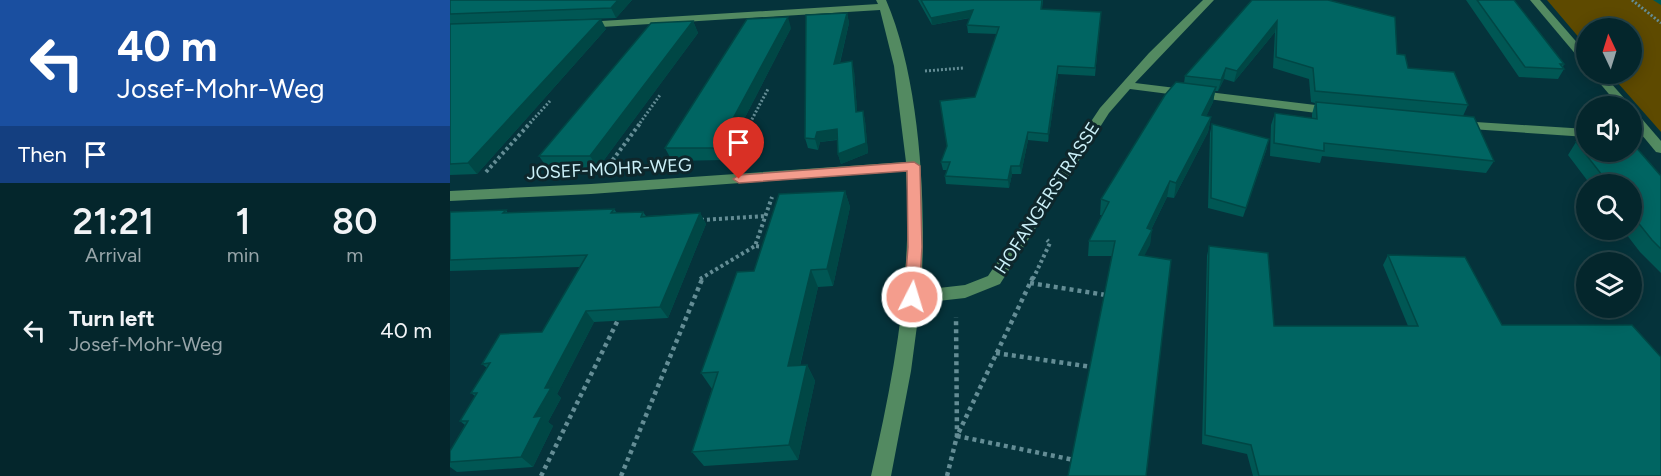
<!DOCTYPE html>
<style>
:root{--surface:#04262c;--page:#0d2e34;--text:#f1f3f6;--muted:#97a5a9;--line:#254348}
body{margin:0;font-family:Figtree,sans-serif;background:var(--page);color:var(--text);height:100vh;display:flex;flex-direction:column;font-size:22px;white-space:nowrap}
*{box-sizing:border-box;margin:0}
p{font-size:20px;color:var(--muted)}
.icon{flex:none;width:33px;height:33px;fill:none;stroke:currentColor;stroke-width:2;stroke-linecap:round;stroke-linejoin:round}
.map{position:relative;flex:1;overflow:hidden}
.details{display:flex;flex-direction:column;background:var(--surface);width:450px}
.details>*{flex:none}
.banner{background:#1a4fa0;color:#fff;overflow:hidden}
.needle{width:39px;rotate:356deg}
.controls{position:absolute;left:1126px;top:18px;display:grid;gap:12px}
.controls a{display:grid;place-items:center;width:66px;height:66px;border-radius:50%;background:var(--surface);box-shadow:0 3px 15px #0003,0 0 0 2px var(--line);font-size:30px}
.pin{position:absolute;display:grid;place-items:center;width:51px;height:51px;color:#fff;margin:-62px -26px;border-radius:50% 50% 50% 0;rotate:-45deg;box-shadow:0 0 6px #0007}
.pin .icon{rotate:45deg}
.me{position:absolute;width:66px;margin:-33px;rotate:5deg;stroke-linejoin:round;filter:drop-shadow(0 0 4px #0008)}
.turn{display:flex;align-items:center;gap:21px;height:126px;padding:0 18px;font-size:27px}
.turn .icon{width:78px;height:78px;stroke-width:2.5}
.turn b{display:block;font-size:42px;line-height:51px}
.then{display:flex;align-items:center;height:57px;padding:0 18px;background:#0003;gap:12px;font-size:22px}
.eta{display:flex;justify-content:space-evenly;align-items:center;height:102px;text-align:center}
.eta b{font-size:36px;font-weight:600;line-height:42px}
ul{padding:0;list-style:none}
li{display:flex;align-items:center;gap:18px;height:90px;padding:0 18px}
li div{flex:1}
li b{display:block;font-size:22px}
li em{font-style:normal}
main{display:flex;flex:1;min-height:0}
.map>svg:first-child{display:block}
.green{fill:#5e4a00}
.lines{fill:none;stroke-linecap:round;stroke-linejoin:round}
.path-far2{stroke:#648d95;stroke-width:3;stroke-dasharray:2 2;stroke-linecap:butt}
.path-far1{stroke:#648d95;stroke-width:4;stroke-dasharray:3 3;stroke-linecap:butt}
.path{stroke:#648d95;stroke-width:4.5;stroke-dasharray:4 4;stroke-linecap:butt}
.minor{fill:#538a61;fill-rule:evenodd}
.wall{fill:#005754}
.shaded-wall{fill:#004745}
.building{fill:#006562;stroke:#004745;stroke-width:1.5}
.route{fill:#f49d8d;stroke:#9f665c;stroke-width:1.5}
.labels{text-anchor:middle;stroke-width:6;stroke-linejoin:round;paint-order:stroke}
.street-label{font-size:18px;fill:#cbf0f8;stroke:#0e272c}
</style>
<main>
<section class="details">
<div class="banner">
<div class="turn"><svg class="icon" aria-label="left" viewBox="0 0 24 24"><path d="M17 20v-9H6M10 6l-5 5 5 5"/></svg><div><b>40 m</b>Josef-Mohr-Weg</div></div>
<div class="then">Then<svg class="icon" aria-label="arrive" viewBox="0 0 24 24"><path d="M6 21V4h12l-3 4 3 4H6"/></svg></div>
</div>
<div class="eta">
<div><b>21:21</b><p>Arrival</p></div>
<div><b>1</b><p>min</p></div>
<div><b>80</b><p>m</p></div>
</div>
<ul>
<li><svg class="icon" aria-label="left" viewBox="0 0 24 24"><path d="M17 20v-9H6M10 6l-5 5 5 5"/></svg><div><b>Turn left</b><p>Josef-Mohr-Weg</p></div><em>40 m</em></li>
</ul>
</section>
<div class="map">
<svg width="1211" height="476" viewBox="0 0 1211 476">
<rect width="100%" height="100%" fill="#05333b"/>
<polygon class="green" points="1097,0 1211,0 1211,132 1160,74 1182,74 1182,28 1137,28 1137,47"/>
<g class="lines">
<g class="path-far2">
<polyline points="1182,0 1211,23"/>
<polyline points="475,71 513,68"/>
<polyline points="80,123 100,101"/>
<polyline points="190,123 210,95"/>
<polyline points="300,123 318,89"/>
</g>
<g class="path-far1">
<polyline points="282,157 301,122"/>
<polyline points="159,165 191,122"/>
<polyline points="36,172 81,122"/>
<polyline points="251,220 316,216"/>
<polyline points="315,247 305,246 322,197"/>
<polyline points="250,279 305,246"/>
<polyline points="583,279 600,243 597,240"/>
</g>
<g class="path">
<polyline points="583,277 507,436 624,460"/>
<polyline points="580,283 656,295"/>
<polyline points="546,353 642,367"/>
<polyline points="91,476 169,318"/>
<polyline points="171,476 253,277"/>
<polyline points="497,476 507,436 506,317"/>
</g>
<g class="minor">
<path d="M426 0H436C470 78 477 205 471 290L515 285 538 276 650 108 699 53 753 0H764L685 83 882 107 888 111 882 115 680 89 659 113 550 284 515 298 470 303 461 371 441 476H421C444 375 463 275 456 171L141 194 0 201V191L141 184 456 162 444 66 430 10 135 28 130 25 135 22 428 4Z"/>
<polygon points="1080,0 1090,0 1137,54 1137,64 1133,63"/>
<polygon points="1142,74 1153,74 1181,106 1169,106"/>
<polygon points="1182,111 1186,112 1211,141 1211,153 1206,152 1182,123"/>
<polygon points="1010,121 1137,129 1137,137 1006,128 1004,125"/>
</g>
</g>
<g class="wall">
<polygon points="0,0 182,0 166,18 107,20 156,29 27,174 0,175"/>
<polygon points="468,0 593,0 592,9 651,12 645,76 608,74 598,142 578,140 571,174 562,174 559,188 496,184 495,176 497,170 493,170 491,162 525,97 547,34 518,33 517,25 520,18 482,25"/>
<polygon points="802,0 947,54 958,68 1018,105 1013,116 1044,161 1036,173 872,156 870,163 820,156 821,125 825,113 862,118 862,114 865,103 861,102 859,79 823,68 825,32 784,82 774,79 768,91 765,91 763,102 756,116 761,117 758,132 724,198 717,197 701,230 700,245 662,256 638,256 639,241 652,215 650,215 651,199 734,83 735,76"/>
<polygon points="1016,0 1064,0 1114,64 1113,67 1114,69 1108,79 1069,77"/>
<polygon points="1203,0 1211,0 1211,5"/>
<polygon points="397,13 399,23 390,63 404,71 407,111 413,111 415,121 418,153 391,164 388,154 387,140 370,142 368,150 358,148 355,138"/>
<polygon points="243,21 248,33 148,168 98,169 89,156"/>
<polygon points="341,28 273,160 222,161 215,148"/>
<polygon points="762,124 817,148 793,217 758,208 760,133"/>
<polygon points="1126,142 1211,176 1211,273 1190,252 1173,230 1182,230 1182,184 1140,184 1118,155"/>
<polygon points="395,191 400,207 383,286 368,287 350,366 357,365 365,381 348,460 254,466 242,452 262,389 251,373 304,271"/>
<polygon points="164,209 167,213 193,212 196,216 250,213 256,224 218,318 144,322 107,394 111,398 98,422 103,426 83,467 7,472 0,467 0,451 15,425 10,421 25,396 21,393 37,368 32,364 92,332 130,267 0,271 0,212 56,210 58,213"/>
<polygon points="759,246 824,326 958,326 933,265 938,255 1052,325 1211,476 803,476 797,454 752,444 757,256"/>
</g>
<g class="shaded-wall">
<polygon points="168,0 182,0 166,18 161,8"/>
<polygon points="523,10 523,17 482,25 481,18"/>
<polygon points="397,13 399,23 387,74 384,64"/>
<polygon points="338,17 341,28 273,160 267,148"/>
<polygon points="151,19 156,29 27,174 18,163"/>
<polygon points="243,21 248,33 148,168 140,156"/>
<polygon points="827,21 825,32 784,82 787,71"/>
<polygon points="402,61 404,71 408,122 406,112"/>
<polygon points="608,66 608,74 598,142 598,134"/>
<polygon points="776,68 774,79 768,91 771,80"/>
<polygon points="766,87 763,102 750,130 752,115"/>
<polygon points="413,111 415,121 418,153 391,164 388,154"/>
<polygon points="761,117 758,132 724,198 726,183"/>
<polygon points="387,129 390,139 370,142 368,150 365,139 367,132"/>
<polygon points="578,132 578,140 571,174 570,166"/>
<polygon points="561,166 562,174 559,188 558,180"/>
<polygon points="720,181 717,197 694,244 697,228"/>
<polygon points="395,191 400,207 383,286 377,269"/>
<polygon points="250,213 256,224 218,318 210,307"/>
<polygon points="702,230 700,245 687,270 689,255"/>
<polygon points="361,270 368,287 346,382 338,366"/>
<polygon points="136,311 144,322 107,394 111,398 98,422 103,426 83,467 71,457 84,417 95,388"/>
<polygon points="357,365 365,381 348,460 339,445"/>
</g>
<g class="building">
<polygon points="0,0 168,0 161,8 0,14"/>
<polygon points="471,0 592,0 591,9 651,12 645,68 608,66 598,134 578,132 570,166 561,166 558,180 495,176 500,162 491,162 497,146 490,101 525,97 549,27 517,25 523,10 481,18"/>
<polygon points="802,0 878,0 945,17 947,54 955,55 958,68 1004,72 1018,105 865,91 863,68 826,57 827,21 787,71 776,68 771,80 735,76"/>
<polygon points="1027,0 1064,0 1114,64 1110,64 1114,69 1075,67"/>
<polygon points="397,13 384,64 402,61 406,112 413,111 416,143 388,154 387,129 367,132 365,139 355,138 356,15"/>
<polygon points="338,17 267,148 215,148 297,19"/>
<polygon points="151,19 18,163 0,164 0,24"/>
<polygon points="243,21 140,156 89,156 201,23"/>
<polygon points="726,82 766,87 752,115 761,117 726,183 720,181 697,228 702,230 689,255 721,260 696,476 618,476 665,241 639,241 659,202 651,199 715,95"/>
<polygon points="866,102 1024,117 1044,161 874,143 874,151 824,143 825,113 867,119"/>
<polygon points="762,124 819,139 796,208 761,198"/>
<polygon points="1126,142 1137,143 1137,152 1182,152 1182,145 1184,145 1211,176 1211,249 1202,240 1182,215 1182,184 1159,184"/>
<polygon points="395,191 377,269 361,270 338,366 357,365 339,445 242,452 268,372 251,373 287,272 304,271 329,194"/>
<polygon points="164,209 161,213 193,212 191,217 250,213 210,307 136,311 95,388 101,388 84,417 92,416 71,457 0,462 0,451 18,421 10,421 27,393 21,393 40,363 32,364 50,334 92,332 137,255 0,260 0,212 56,210 53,213"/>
<polygon points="759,246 818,253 824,326 968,326 938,255 1015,257 1052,325 1182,325 1211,357 1211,476 809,476 801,445 755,435"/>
</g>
<polygon class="route" points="464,162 470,166 472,247 469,297 462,302 454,297 458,247 457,171 289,183 283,179 289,175"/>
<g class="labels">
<g class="street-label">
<text transform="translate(159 169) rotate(-3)" y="6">JOSEF-MOHR-WEG</text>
<text transform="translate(597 198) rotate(-57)" y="6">HOFANGERSTRASSE</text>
</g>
</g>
</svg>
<div class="controls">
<a><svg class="needle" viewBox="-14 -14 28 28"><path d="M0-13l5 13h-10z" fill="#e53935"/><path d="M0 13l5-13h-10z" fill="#97a5a9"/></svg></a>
<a><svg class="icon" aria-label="sound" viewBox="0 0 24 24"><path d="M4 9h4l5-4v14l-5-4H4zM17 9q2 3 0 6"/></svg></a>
<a><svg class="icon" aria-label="search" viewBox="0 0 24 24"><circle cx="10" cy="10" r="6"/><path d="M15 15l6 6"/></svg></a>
<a><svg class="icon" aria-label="layers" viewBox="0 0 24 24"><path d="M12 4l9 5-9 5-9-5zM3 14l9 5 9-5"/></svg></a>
</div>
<div class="pin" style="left:289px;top:179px;background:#d93025"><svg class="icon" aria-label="arrive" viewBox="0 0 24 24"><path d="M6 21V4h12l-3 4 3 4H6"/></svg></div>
<svg class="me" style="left:462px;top:297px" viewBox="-20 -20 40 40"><circle r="17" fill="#f49d8d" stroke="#fff" stroke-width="3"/><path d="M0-11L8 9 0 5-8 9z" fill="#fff"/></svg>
</div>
</main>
